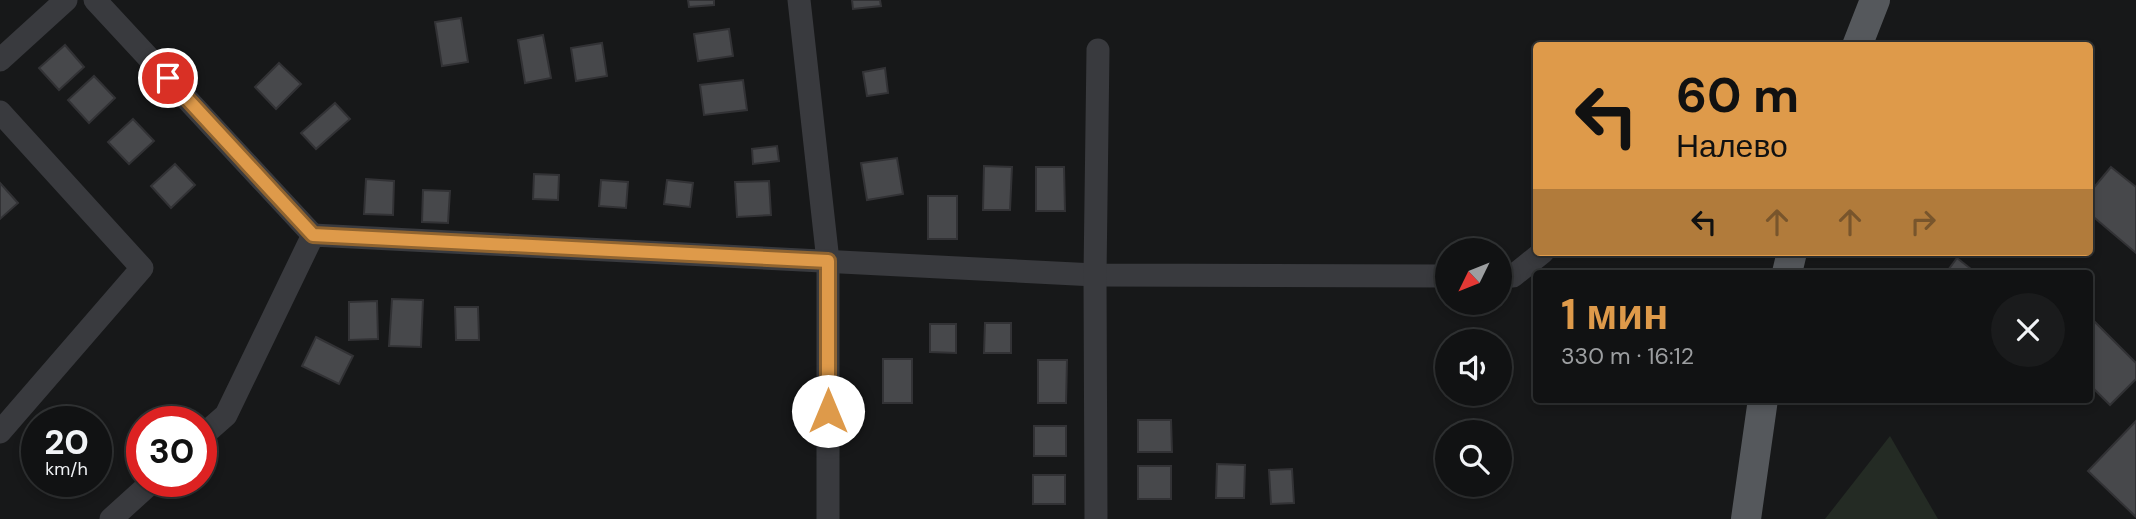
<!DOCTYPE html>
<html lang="ru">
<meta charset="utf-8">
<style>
:root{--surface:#111213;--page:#1a1b1c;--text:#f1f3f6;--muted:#9c9ea0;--line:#303233;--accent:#de9a4a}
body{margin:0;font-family:"DM Sans",sans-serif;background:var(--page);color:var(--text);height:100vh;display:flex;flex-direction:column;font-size:26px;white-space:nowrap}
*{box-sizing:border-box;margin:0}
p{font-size:23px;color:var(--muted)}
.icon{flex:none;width:38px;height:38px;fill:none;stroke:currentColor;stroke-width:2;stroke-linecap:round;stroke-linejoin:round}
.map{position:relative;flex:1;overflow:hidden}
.details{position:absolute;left:1533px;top:270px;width:560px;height:133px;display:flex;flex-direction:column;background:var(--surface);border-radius:7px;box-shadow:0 4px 10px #0003,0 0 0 2px var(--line)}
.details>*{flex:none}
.guide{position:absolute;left:1533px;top:42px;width:560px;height:214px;border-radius:7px;box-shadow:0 4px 10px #0003,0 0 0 2px var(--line);background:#de9a4a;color:#111;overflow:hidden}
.needle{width:46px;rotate:227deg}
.tools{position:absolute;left:1435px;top:238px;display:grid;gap:14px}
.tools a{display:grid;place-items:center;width:77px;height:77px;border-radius:50%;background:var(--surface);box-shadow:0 4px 10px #0003,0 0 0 2px var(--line);font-size:35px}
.speed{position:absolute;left:21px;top:406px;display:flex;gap:14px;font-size:35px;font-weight:700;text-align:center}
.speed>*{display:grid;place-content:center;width:91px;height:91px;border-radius:50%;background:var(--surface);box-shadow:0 4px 10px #0003,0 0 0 2px var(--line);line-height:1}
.speed small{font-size:18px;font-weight:400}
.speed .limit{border:10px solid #d22;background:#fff;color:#111}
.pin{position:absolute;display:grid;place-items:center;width:60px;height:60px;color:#fff;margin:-30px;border:4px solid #fff;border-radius:50%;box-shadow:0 2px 7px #0007}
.me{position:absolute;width:77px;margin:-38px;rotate:0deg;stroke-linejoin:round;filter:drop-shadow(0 0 5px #0008)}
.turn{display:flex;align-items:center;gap:24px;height:147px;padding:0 28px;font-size:32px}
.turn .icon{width:91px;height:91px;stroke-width:2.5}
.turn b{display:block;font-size:49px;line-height:60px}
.lanes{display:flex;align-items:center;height:66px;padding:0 28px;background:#0003;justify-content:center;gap:35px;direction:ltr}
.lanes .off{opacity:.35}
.round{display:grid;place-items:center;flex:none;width:74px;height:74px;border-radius:37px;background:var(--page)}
.head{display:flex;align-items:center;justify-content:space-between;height:119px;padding:0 28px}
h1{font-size:42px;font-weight:700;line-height:52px;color:var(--accent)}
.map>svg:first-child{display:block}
.green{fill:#242b24}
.building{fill:#47484b;stroke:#323235;stroke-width:2}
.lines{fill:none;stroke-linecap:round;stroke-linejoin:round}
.minor{stroke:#393a3e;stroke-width:23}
.major{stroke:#55585c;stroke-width:30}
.route-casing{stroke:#906430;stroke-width:18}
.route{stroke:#de9a4a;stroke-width:12}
</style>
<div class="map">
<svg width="2136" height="519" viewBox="0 0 2136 519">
<rect width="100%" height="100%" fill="#171819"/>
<polygon class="green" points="1890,436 1938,519 1825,519"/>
<g class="building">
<polygon points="688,0 714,0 714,5 689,7"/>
<polygon points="852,0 880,0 881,6 853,9"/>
<polygon points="461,18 468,62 442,66 435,22"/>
<polygon points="729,29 733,56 698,61 694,34"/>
<polygon points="543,35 551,78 525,83 518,40"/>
<polygon points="602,43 607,76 576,81 571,48"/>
<polygon points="65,45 84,67 59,90 39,68"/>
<polygon points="279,63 301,84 276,109 255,87"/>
<polygon points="885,68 888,93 867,96 863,72"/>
<polygon points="94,76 115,98 89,123 68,100"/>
<polygon points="743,80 747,110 704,115 700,85"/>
<polygon points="335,103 350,119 316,149 301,133"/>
<polygon points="133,119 154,141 129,164 108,142"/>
<polygon points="777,146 779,161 753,164 752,149"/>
<polygon points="897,158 903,194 867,200 861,163"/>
<polygon points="175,164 195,185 171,208 151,186"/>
<polygon points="984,166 1012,167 1010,210 983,210"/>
<polygon points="1036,167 1064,167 1065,211 1036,211"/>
<polygon points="2111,167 2136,187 2136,253 2090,214 2090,192"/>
<polygon points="534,174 559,175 558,200 533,199"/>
<polygon points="366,179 394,181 393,215 364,214"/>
<polygon points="601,180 628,182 626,208 599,206"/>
<polygon points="667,180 693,183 690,207 664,204"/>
<polygon points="769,181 771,215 737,217 735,182"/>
<polygon points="0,183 18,203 0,219"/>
<polygon points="423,190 450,191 448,223 422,222"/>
<rect x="928" y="196" width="29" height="43"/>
<polygon points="1957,258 1976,273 1946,273"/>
<polygon points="392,299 423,300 421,347 389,346"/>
<polygon points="377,301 378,339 349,340 349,302"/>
<polygon points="455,307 478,307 479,340 456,340"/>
<polygon points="2090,317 2136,363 2136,379 2110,405 2090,385"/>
<polygon points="985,323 1011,323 1011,353 984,353"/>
<polygon points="930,324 956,324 956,353 930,352"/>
<polygon points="316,337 353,356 339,384 302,366"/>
<rect x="883" y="359" width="29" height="44"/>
<polygon points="1038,360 1067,360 1066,403 1038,403"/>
<polygon points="1138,420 1171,420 1172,452 1138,452"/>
<polygon points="2136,421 2136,517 2088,471"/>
<rect x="1034" y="426" width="32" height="30"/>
<polygon points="1217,464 1245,465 1244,498 1216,498"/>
<rect x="1138" y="466" width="33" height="33"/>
<polygon points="1292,469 1294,503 1271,504 1269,470"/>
<rect x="1033" y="475" width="32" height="29"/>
</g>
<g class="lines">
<g class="minor">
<polyline points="95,0 313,235"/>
<polyline points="799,0 828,261 828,519"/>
<polyline points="0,60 66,0"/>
<polyline points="0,112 142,268 0,432"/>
<polyline points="1500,276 1513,276 1543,252"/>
<polyline points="201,437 226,415 313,235 1095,275 1447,276"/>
<polyline points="111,519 153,481"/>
<polyline points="1096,519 1095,275 1098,50"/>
</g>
<g class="major">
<polyline points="1857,46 1875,0"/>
<polyline points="1787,273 1792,252"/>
<polyline points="1746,519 1763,399"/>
</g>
</g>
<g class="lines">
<g class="route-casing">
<polyline id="route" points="168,78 313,235 828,261 828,411"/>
</g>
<use href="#route" class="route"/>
</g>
</svg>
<div class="tools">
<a><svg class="needle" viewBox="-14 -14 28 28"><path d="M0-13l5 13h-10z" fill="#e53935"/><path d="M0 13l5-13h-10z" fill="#9c9ea0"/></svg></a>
<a><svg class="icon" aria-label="sound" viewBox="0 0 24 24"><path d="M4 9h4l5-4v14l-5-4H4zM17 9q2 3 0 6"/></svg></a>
<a><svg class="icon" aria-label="search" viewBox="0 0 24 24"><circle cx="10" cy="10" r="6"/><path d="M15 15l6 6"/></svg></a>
</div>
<div class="speed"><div>20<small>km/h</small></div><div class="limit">30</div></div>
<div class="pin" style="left:168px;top:78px;background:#d93025"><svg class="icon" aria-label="arrive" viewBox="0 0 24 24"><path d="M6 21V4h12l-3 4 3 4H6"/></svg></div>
<svg class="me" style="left:828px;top:411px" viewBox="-20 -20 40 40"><circle r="19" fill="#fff"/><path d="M0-13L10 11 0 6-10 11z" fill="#de9a4a"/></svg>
<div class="guide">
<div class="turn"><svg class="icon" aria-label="left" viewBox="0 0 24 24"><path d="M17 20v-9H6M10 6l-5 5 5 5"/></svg><div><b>60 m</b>Налево</div></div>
<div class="lanes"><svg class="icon" aria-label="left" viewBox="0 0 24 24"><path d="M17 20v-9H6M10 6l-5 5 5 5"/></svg><svg class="icon off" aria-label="ahead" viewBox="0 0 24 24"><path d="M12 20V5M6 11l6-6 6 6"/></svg><svg class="icon off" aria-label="ahead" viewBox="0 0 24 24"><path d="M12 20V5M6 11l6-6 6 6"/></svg><svg class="icon off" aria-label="right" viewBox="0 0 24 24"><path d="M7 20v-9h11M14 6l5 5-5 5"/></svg></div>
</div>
<section class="details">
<div class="head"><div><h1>1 мин</h1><p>330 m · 16:12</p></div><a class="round"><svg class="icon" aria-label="close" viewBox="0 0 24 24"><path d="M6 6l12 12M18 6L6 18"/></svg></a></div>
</section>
</div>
